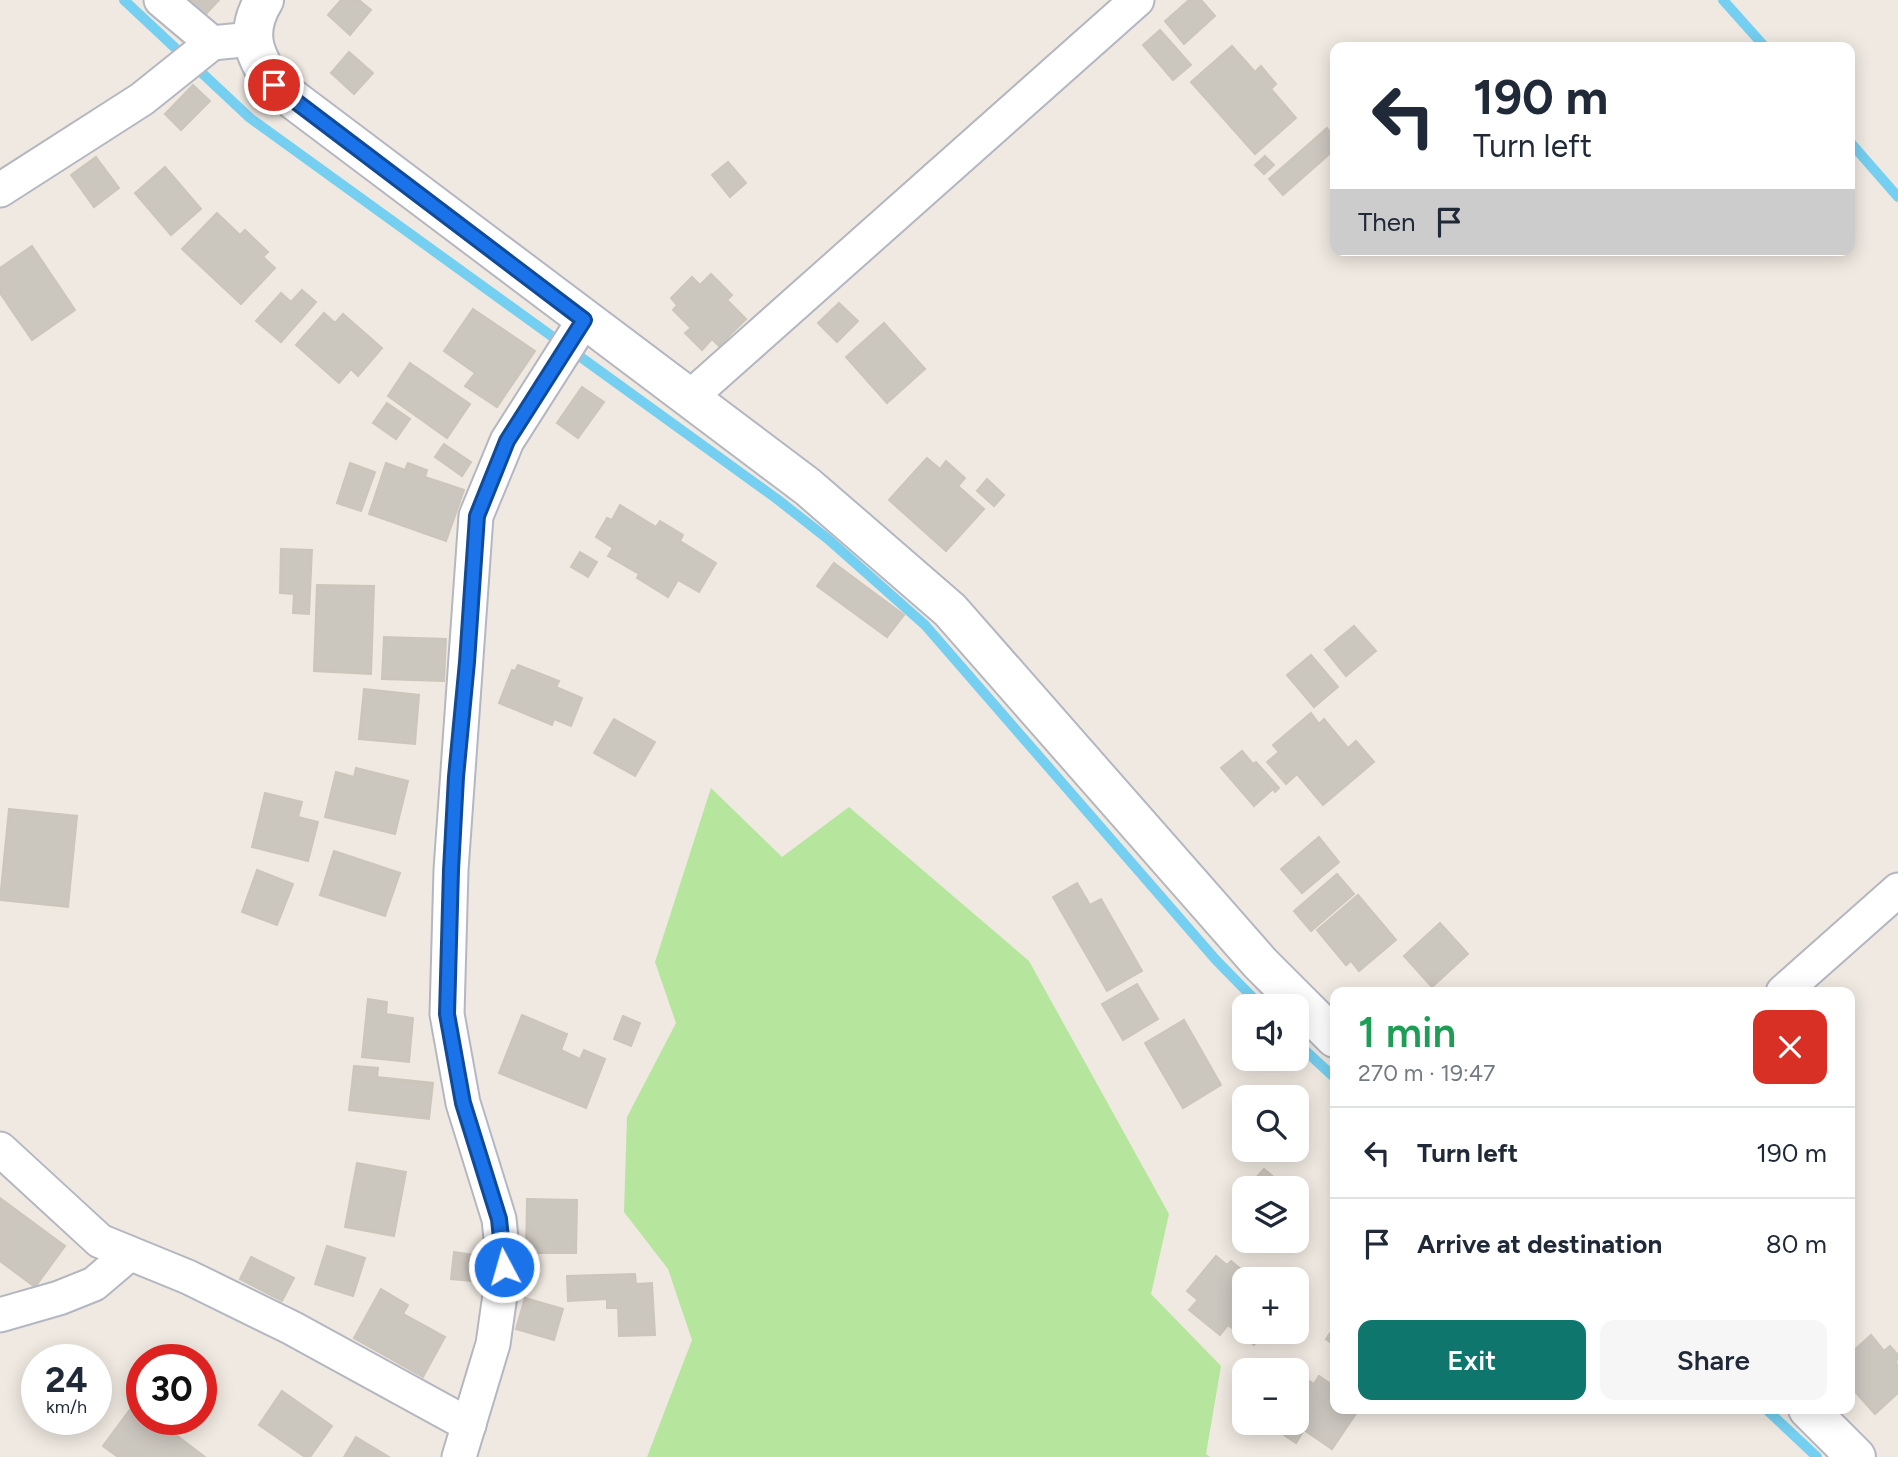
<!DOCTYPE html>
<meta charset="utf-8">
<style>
:root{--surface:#fff;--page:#f6f6f7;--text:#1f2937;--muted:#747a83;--line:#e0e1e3;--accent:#0f766e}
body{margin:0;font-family:Figtree,sans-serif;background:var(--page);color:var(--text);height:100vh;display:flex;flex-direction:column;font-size:26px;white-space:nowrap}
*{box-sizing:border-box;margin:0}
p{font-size:23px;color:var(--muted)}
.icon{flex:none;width:38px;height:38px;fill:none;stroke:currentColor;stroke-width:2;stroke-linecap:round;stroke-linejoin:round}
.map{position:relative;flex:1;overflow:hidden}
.sheet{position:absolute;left:1330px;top:987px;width:525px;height:427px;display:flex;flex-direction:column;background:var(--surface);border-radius:14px;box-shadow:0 4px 18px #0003}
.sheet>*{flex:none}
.top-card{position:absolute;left:1330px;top:42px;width:525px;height:214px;border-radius:14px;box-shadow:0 4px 18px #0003;background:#fff;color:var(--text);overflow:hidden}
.controls{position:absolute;left:1232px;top:994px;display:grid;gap:14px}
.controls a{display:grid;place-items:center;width:77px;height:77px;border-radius:14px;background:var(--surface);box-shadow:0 4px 18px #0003;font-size:35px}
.speed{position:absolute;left:21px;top:1344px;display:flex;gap:14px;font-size:35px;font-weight:700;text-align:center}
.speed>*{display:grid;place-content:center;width:91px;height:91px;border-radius:50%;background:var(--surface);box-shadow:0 4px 18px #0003;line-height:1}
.speed small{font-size:18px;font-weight:400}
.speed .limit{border:10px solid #d22;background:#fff;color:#111}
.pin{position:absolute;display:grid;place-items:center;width:60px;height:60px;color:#fff;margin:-30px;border:4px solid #fff;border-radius:50%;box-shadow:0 2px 7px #0007}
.me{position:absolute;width:77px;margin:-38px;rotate:354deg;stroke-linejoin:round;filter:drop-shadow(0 0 5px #0008)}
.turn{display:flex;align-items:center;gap:24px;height:147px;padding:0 28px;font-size:32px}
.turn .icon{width:91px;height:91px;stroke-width:2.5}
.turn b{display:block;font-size:49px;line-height:60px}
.then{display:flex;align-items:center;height:66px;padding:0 28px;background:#0003;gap:14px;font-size:26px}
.round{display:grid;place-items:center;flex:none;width:74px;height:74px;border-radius:14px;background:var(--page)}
.headline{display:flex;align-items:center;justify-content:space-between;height:119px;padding:0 28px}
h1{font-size:42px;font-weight:600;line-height:52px;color:#1e9e55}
.action{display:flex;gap:14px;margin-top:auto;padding:14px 28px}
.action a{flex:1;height:80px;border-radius:14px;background:var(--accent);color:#fff;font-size:28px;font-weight:600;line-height:80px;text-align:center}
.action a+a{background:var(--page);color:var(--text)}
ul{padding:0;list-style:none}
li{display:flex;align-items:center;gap:21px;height:91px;padding:0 28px;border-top:2px solid var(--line)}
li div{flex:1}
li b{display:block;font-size:26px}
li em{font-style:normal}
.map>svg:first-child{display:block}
.green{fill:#b6e59e}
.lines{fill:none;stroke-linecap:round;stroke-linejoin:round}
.stream{stroke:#75cff0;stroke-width:10}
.building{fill:#cbc7bf;stroke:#cbc5ba;stroke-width:2}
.minor-casing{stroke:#b4b7c1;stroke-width:37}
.tertiary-casing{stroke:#b4b7c1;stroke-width:42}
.minor{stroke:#fff;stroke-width:33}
.tertiary{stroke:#fff;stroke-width:38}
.route-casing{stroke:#114b97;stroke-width:18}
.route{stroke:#1a73e8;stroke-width:12}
</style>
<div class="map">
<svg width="1898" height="1457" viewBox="0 0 1898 1457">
<rect width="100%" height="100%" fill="#efe9e1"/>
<polygon class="green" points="711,788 782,857 849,807 1029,961 1169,1214 1151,1294 1221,1366 1206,1454 1210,1457 647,1457 692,1340 668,1269 624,1212 627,1117 676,1023 655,962"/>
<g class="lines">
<g class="stream">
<polyline points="124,0 250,118 777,499 828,539 925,625 1216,960 1261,1006"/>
<polyline points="1723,0 1765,47"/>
<polyline points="1850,142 1898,197"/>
<polyline points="1297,1043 1335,1078"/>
<polyline points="1766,1409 1817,1457"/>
</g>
</g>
<g class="building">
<polygon points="187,0 219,0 204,16"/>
<polygon points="341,0 359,0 371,10 350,35 328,15"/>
<polygon points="1189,0 1201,0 1215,16 1184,44 1165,21"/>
<polygon points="1160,30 1191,65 1173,80 1143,45"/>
<polygon points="1232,46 1255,72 1261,66 1276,84 1271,89 1296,118 1255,154 1191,82"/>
<polygon points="349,52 373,73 354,94 331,73"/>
<polygon points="193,85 210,101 181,130 165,114"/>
<polygon points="1327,128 1335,138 1335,149 1283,195 1269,179"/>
<polygon points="1265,156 1274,165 1264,174 1255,165"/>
<polygon points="96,157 119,188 94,207 71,175"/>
<polygon points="728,162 746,183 730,197 712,175"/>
<polygon points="165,167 201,209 171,235 135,193"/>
<polygon points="217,213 240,235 245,230 268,252 263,257 275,268 241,304 182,249"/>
<polygon points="32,246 75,310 32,340 0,293 0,268"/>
<polygon points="711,274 732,295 727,300 746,319 719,346 712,339 702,350 685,333 691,328 673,310 677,305 671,298 692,277 700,285"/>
<polygon points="302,290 316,302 281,342 256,321 281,293 291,302"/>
<polygon points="839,303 858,321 837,342 818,323"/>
<polygon points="473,309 535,351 497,407 465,386 475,373 444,351"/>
<polygon points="324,313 335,323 343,314 382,348 358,376 351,369 339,383 296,345"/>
<polygon points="884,323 925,369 887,403 846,357"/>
<polygon points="410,363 470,404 447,438 388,396"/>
<polygon points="582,387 604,402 578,438 557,423"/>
<polygon points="387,403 410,419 396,439 373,423"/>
<polygon points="444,444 471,462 462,476 435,457"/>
<polygon points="927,458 940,469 946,461 965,478 958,486 984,509 946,551 889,500"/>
<polygon points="350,463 375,472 361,511 337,503"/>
<polygon points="386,463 405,470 408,463 427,470 425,477 464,490 446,541 369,514"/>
<polygon points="987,479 1004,495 994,506 977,491"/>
<polygon points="620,505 656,527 660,521 683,535 680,541 716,563 699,592 678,580 668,597 637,578 639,574 608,556 613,548 596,537 607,518 612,520"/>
<polygon points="281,549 312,550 309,614 293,613 294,594 280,593"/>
<polygon points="580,552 597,562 588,577 571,567"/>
<polygon points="834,563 904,615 887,637 817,586"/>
<polygon points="317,585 374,586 371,674 314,671"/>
<polygon points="1354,626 1376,651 1346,676 1325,650"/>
<polygon points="384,637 446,639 444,681 382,679"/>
<polygon points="1311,655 1338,687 1314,707 1287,675"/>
<polygon points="518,665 559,681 556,687 582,698 571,726 554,719 552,725 499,703 512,670 515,671"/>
<polygon points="364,689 419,695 415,744 359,739"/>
<polygon points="1311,713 1319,724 1324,719 1348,748 1356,741 1374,762 1323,805 1297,774 1286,784 1267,762 1279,752 1273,745"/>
<polygon points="614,719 655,742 635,776 594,753"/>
<polygon points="1242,751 1253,764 1256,762 1279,788 1275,792 1273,789 1254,806 1221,768"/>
<polygon points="356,768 408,781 395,834 325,817 336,772 354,777"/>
<polygon points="265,793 302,802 298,817 318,822 308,861 252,847"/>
<polygon points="9,809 77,816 68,907 0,900"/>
<polygon points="1319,837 1339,862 1302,893 1281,869"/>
<polygon points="334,851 400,873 385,916 320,895"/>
<polygon points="257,870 293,884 277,925 242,912"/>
<polygon points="1337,874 1354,894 1311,931 1294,911"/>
<polygon points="1077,883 1090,905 1101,899 1142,971 1107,991 1053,897"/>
<polygon points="1358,895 1396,940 1359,971 1351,961 1346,965 1317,930"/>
<polygon points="1440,923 1468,954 1432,987 1404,956"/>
<polygon points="1137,984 1158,1019 1123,1040 1102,1004"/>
<polygon points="368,999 387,1002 386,1014 413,1018 409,1062 362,1057"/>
<polygon points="522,1015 567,1034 561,1050 580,1059 584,1050 605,1059 586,1108 499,1073"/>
<polygon points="623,1016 640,1023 631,1046 614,1039"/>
<polygon points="1184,1020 1221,1085 1183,1108 1145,1043"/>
<polygon points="354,1066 378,1068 377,1077 433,1083 429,1119 349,1110"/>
<polygon points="357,1163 406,1172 394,1236 345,1227"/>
<polygon points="1264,1169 1287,1188 1247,1188"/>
<polygon points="1244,1192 1244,1210 1235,1203"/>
<polygon points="0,1198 65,1246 35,1287 0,1261"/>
<polygon points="527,1199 577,1200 576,1253 526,1253"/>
<polygon points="327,1246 365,1258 353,1296 315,1284"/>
<polygon points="454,1252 475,1255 472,1281 451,1279"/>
<polygon points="1216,1256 1227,1265 1231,1261 1247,1274 1244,1278 1244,1332 1265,1332 1254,1345 1228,1325 1220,1335 1189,1310 1198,1300 1187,1291"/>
<polygon points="251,1257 294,1278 282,1301 240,1279"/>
<polygon points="635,1274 636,1284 652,1283 655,1335 619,1336 618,1308 607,1308 607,1299 568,1301 567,1276"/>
<polygon points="381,1289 408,1305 403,1314 445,1337 423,1377 354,1338"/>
<polygon points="525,1298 563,1309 554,1340 516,1329"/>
<polygon points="1335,1326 1335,1346 1326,1339"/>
<polygon points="1871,1335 1884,1351 1890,1346 1898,1355 1896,1363 1898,1365 1898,1393 1875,1414 1850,1386 1850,1354"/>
<polygon points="1297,1373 1314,1384 1319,1376 1335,1387 1335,1409 1352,1409 1357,1412 1332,1449 1304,1430 1296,1443 1266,1423 1297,1423"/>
<polygon points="282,1391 332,1426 310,1457 305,1457 259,1425"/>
<polygon points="134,1404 142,1409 142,1419 155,1419 205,1457 118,1457 103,1446"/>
<polygon points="356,1437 389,1457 344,1457"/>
</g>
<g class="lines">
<g class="minor-casing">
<g id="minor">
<polyline points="161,0 212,43"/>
<polyline points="0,190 142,99 212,43 252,39"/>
<polyline points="688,399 1137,0"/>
<polyline points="1783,992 1898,890"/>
<polyline points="0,1149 100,1241 188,1277 292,1328 469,1425"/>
<polyline points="0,1315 59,1298 94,1284 128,1255"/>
<polyline points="459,1457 493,1344 504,1267 499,1219 463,1103 447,1014 451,870 476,516 507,441 584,320"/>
</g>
</g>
<g class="tertiary-casing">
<g id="tertiary">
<path d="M264 0C244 33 254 55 274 85L808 487 950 610 1260 963 1335 1038"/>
<polyline points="1808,1409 1856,1457"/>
</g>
</g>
<use href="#minor" class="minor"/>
<use href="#tertiary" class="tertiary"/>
</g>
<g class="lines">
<g class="route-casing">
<polyline id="route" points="274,85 584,320 507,441 477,516 467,662 456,777 451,870 447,1014 463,1103 499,1219 504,1267"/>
</g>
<use href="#route" class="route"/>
</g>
</svg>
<div class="controls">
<a><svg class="icon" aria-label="sound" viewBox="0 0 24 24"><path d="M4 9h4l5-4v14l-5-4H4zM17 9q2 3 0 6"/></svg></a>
<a><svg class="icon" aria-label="search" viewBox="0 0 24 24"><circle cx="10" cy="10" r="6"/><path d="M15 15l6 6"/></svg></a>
<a><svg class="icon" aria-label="layers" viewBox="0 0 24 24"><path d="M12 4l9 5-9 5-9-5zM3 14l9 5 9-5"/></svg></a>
<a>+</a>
<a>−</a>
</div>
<div class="speed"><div>24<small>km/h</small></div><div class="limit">30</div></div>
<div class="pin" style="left:274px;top:85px;background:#d93025"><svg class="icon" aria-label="arrive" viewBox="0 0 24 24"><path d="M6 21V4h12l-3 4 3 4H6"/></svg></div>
<svg class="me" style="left:504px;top:1267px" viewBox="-20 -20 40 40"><circle r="17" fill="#1a73e8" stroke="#fff" stroke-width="3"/><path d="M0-11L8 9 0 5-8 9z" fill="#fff"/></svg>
<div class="top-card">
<div class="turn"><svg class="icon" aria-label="left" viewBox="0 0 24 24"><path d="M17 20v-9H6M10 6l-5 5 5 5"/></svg><div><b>190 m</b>Turn left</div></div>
<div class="then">Then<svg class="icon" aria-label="arrive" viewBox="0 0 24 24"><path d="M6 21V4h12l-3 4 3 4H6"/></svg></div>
</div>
<section class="sheet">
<div class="headline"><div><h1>1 min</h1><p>270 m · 19:47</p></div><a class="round" style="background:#d93025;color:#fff"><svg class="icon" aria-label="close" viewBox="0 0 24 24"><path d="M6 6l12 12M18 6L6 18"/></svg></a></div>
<ul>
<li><svg class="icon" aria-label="left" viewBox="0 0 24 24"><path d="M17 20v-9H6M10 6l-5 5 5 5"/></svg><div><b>Turn left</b></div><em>190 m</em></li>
<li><svg class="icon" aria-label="arrive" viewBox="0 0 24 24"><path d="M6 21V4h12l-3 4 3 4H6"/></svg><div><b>Arrive at destination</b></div><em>80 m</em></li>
</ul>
<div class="action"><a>Exit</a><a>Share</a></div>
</section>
</div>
